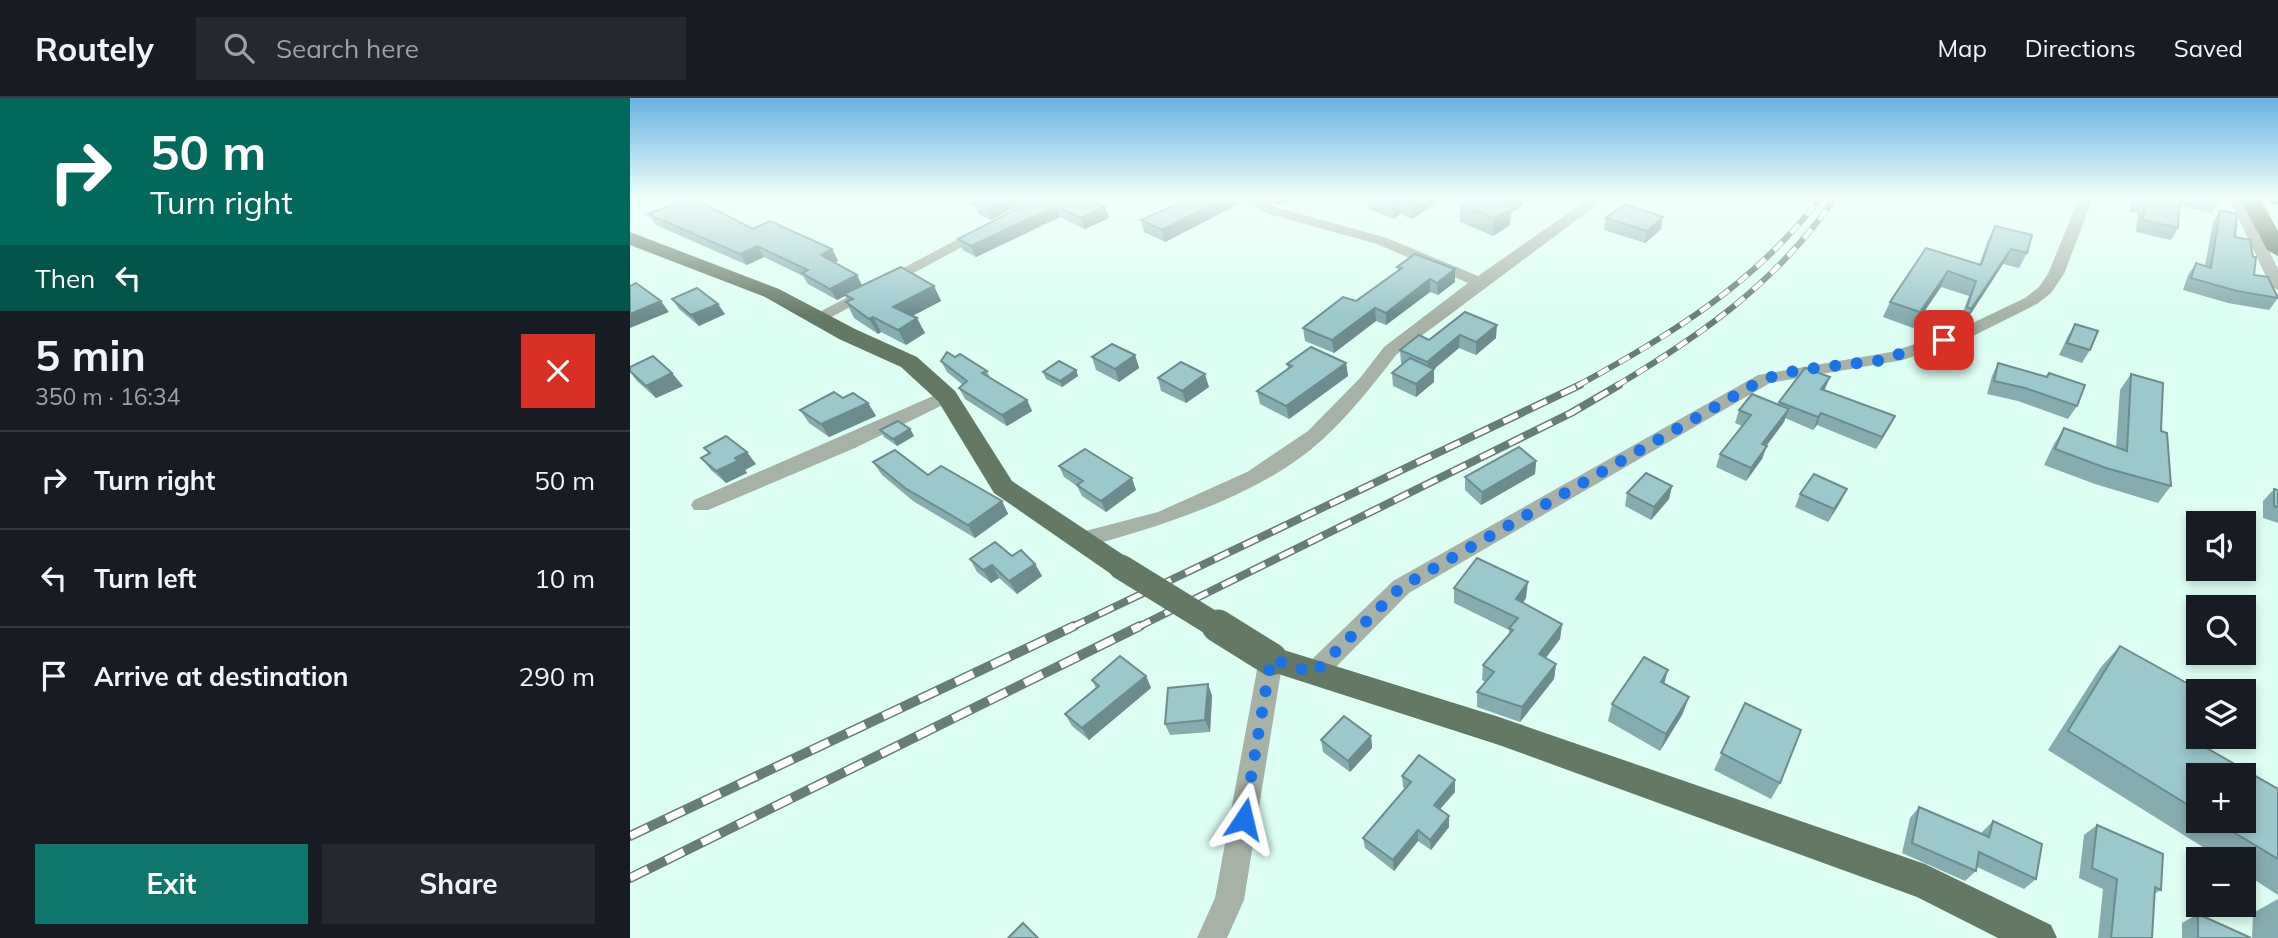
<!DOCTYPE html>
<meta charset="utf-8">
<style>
:root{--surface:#171b24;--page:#242831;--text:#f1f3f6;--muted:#9ea1a6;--line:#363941;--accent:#0f766e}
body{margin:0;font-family:Mulish,sans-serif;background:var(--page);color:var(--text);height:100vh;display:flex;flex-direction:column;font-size:26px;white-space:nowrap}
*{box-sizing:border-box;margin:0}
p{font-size:23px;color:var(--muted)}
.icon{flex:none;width:38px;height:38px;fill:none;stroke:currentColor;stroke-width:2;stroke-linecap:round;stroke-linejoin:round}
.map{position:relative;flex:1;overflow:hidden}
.details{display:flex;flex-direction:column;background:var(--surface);width:630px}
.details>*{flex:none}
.guide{background:#00695c;color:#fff;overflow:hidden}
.buttons{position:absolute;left:1556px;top:413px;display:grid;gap:14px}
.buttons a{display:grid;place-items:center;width:70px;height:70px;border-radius:0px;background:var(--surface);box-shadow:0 4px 10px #0003;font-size:35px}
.pin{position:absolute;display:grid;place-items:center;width:60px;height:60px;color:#fff;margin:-30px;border-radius:14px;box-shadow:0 4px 10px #0006}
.me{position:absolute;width:77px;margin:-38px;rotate:10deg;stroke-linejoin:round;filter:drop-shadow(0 0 5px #0008)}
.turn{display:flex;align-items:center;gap:24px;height:147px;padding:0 35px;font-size:32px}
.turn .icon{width:91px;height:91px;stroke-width:2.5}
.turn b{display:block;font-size:49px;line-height:60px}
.then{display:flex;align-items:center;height:66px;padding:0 35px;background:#0003;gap:14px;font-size:26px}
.round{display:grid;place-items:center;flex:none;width:74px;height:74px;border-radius:0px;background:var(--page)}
.overview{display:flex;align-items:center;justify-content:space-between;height:119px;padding:0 35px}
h1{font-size:42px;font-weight:700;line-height:52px}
.primary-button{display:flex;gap:14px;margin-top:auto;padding:14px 35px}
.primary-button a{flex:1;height:80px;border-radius:0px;background:var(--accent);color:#fff;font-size:28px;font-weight:700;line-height:80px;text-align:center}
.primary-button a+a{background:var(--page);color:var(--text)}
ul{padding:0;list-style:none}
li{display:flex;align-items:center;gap:21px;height:98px;padding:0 35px;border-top:2px solid var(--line)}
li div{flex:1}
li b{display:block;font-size:26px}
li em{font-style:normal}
header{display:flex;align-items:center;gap:42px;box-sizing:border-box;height:98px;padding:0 35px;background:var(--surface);border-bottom:2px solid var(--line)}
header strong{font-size:33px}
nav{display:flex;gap:38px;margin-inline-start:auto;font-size:24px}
.search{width:490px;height:63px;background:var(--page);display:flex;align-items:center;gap:18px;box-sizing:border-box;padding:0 24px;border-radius:0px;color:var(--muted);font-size:26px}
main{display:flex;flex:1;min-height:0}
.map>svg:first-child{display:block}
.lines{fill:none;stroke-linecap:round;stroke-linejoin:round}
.minor{fill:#a6b2a6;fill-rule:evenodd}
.major{fill:#647964;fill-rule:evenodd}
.highway{fill:#4d654d;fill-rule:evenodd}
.rail-far2-casing{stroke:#677e77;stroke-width:6}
.rail-far1-casing{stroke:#677e77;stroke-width:8}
.rail-casing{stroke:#677e77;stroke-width:10}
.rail-far2{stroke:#fff;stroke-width:4.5;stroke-dasharray:12;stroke-linecap:butt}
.rail-far1{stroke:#fff;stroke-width:5;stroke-dasharray:16;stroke-linecap:butt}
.rail{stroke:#fff;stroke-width:7;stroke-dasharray:20;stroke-linecap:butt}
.major-bridge-far1{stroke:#647964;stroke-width:25}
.major-bridge{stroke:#647964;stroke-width:33}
.wall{fill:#85acaf;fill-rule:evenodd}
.shaded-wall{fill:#6c8c8e}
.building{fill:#9bc8cb;stroke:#6c8c8e;stroke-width:2}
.route{stroke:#1a73e8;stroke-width:12;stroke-dasharray:0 21.6}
</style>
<header>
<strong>Routely</strong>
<div class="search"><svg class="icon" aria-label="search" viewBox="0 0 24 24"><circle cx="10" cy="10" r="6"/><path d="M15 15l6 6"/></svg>Search here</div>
<nav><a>Map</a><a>Directions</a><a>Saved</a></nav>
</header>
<main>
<section class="details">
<div class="guide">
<div class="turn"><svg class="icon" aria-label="right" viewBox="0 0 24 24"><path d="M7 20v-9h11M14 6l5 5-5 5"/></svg><div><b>50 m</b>Turn right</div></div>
<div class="then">Then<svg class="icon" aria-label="left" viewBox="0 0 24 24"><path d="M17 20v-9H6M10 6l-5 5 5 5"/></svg></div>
</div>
<div class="overview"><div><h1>5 min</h1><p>350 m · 16:34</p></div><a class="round" style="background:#d93025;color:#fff"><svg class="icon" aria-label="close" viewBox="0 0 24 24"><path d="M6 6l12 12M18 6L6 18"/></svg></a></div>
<ul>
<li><svg class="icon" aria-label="right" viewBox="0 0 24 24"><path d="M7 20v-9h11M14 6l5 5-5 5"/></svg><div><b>Turn right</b></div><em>50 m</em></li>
<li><svg class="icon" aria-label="left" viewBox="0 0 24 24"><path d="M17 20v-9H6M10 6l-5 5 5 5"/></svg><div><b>Turn left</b></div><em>10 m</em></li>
<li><svg class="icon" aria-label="arrive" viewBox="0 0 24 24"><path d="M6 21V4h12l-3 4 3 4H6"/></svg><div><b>Arrive at destination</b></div><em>290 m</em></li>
</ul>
<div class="primary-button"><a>Exit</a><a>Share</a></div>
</section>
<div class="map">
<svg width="1648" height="840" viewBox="0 0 1648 840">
<rect width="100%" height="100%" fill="#ddfff3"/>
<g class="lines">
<g class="minor">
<path d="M609 100H627L649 110 757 140 848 178 960 100H976L766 257C744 286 720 316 693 341 631 398 531 428 452 450L444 448 441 442 444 436 528 414 617 374 678 333 730 280 754 249 838 185 747 146 639 116Z"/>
<polygon points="1449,100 1463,100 1434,176 1421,195 1407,206 1343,238 1273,262 1140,285 779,495 693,582 684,585 675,582 672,575 675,568 763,483 1128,277 1261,254 1330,231 1395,200 1409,189 1418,176"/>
<polygon points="1599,100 1613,100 1648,171 1648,192 1640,187"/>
<polygon points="355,127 360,128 360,134 194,223 188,224 180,219"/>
<polygon points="317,292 326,298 323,302 225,350 78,412 64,412 61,407 64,402"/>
<polygon points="641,551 650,554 653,561 614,802 597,840 567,840 585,800 629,561 632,554"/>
</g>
<g class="major">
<polygon points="0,134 149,191 225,231 287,259 325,293 382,383 501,462 505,469 501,476 491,480 481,476 364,395 308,303 271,269 209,241 135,199 0,147"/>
<polygon points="641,548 869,619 1295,766 1421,827 1427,840 1368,840 1287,799 869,647 630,570 626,561 630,552"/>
</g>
<g class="highway">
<polygon points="1610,100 1630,100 1648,133 1648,158 1637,152"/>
<polygon points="1638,100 1648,100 1648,107 1641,105"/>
</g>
<g class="rail-far2-casing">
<g id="rail-far2">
<path d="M947 288C1039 238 1126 185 1190 100"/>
<path d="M986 288C1073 236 1146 185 1205 100"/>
</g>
</g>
<g class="rail-far1-casing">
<g id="rail-far1">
<polyline points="440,530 950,287"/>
<polyline points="506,530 941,315 989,287"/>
</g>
</g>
<g class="rail-casing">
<g id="rail">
<polyline points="0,738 444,528"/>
<polyline points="0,780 510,528"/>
</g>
</g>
<use href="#rail-far2" class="rail-far2"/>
<use href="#rail-far1" class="rail-far1"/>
<use href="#rail" class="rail"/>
<polyline class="major-bridge-far1" points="491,469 590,530"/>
<polyline class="major-bridge" points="588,528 641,561"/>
</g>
<g class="wall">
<polygon points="326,100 403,100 361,122 348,116 346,109"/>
<polygon points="408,100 466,100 462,102 475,109 479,120 455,131 430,119 346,159 333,152 328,141"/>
<polygon points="633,100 663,100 663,101 649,107"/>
<polygon points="738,100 806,100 806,105 782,121 770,116 764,121 739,111"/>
<polygon points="1502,100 1587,100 1589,104 1581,115 1550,107 1548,130 1541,142 1506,134 1508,115 1500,114"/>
<polygon points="830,106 893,107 881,115 880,127 863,138 830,124"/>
<polygon points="607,107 535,144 514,134 511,122"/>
<polygon points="1590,112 1605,139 1623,159 1624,177 1648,200 1639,212 1598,205 1553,192 1558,177 1566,165 1575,168 1583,124"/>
<polygon points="18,116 123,131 202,151 208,163 204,164 232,187 304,188 311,203 282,218 295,235 276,247 251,234 248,236 224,220 216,204 218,203 215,198 207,202 178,186 173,178 134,159 117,167 26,127"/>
<polygon points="976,120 1031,131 1015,145 974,132"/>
<polygon points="1365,128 1397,155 1389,170 1373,166 1334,226 1329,224 1339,198 1311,189 1283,230 1253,219 1260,204 1296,150 1349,167 1358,142"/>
<polygon points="767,169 825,184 808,197 800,194 756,227 746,223 704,255 675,243 673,230 726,203 768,173"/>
<polygon points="42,201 95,216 69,228 49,211"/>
<polygon points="835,214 866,240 846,257 829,250 804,271 804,284 786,299 763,288 762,275 773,266 771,265 770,252 799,242"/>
<polygon points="1445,226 1460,252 1452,265 1429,257 1438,238"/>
<polygon points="505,257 509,270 489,284 466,272 462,259"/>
<polygon points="325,259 357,273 360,280 397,302 402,313 377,328 335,301 329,290 333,287 317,274 311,263"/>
<polygon points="716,265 718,278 659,321 630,306 627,293 658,271 657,266"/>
<polygon points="1368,265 1416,278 1447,308 1438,321 1388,303 1357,296 1362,278"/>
<polygon points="0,269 53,288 26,300 7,283 0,274"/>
<polygon points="446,272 448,278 432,289 416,281 413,274"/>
<polygon points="1501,276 1531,333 1541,388 1528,405 1465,386 1414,367 1424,346 1434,330 1486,349 1490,292"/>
<polygon points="528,280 579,289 556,305 531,293"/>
<polygon points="1195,292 1265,318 1259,330 1246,351 1187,327 1183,332 1155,320 1154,324 1136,348 1132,361 1116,383 1086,369 1090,356 1112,328 1105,325 1109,312 1148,307 1149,304"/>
<polygon points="213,300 238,305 246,318 199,339 179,325 170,312"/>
<polygon points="280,331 284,338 267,348 254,339 250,332"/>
<polygon points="74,350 126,366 115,372 117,375 96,385 81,372 71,360 79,356"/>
<polygon points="906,363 905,376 851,407 835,392 835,379"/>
<polygon points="243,364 298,377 372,403 378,416 345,440 283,403 252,377"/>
<polygon points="429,368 506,392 476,414 452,398 447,388 434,379"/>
<polygon points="1042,388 1039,401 1021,422 995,408 997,395"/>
<polygon points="1217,391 1211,403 1198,424 1165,409 1170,396"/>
<polygon points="1644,391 1648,392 1648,425 1633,420 1633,403"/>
<polygon points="382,458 405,466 412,478 387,496 369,480 361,485 347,474 340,461"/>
<polygon points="824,490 896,500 893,505 932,526 930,541 916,560 926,566 924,581 890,624 847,609 847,594 856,584 852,582 853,567 879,536 879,532 824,505"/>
<path d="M1490 548 1568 645 1648 691V797L1614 775V761H1592L1418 652 1471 569ZM1568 677 1614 723H1568Z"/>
<polygon points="516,578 521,590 459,642 442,628 435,616 466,590 462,582"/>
<polygon points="578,586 582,598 580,634 540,637 535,626"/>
<polygon points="1034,586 1059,599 1052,617 1030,653 978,623 982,606"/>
<polygon points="1115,605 1150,685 1141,701 1084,672"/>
<polygon points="741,638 742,650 720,674 693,654 691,642"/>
<polygon points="772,678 825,682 825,694 810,711 819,729 801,752 788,743 764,773 735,750 733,740 775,691 773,689"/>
<polygon points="1289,709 1352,736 1352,734 1363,723 1406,781 1394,791 1347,769 1346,773 1335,783 1272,755 1280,720"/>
<polygon points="1467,727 1531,792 1524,796 1522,840 1468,840 1473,791 1449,780 1454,737"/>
<polygon points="1648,801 1648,840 1622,840 1623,815"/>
<polygon points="1568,816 1621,840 1552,840 1552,825"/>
</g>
<g class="shaded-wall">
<polygon points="378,100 403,100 361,122 356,111"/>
<polygon points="595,100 606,100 607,107 535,144 532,132"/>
<polygon points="648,100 663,100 663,101 649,107"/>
<polygon points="767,100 769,100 770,116 764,121 763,103"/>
<polygon points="786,100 806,100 806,105 782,121 781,103"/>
<polygon points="877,100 894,100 893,107 881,115 880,127 863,138 864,120 869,105"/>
<polygon points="426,108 430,119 346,159 341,148"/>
<polygon points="475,109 479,120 455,131 451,120"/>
<polygon points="1033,119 1031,131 1015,145 1017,133"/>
<polygon points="127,148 134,159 117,167 110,156"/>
<polygon points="202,151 208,163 197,168 191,157"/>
<polygon points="1381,151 1373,166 1334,226 1341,211"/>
<polygon points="825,171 825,184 808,197 807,185"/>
<polygon points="1318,173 1311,189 1283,230 1290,214"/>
<polygon points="227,177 233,189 214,196 215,198 207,202 200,191"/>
<polygon points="800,181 800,194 756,227 756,215"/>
<polygon points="304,188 311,203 271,224 263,209"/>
<polygon points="31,203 39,214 0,230 0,216"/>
<polygon points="88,206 95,216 69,228 61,217"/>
<polygon points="745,210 746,223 704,255 702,242"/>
<polygon points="243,219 251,234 248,236 239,221"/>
<polygon points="287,220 295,235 276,247 268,232"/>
<polygon points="867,227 866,240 846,257 846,244"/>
<polygon points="830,237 829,250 797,277 797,264"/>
<polygon points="505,257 509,270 489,284 485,271"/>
<polygon points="716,265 718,278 659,321 656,308"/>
<polygon points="804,271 804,284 786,299 786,286"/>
<polygon points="446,272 448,278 432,289 430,283"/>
<polygon points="42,275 53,288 26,300 16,288"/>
<polygon points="575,276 579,289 556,305 552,293"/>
<polygon points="1200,279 1195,291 1187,303 1191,291"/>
<polygon points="397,302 402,313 377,328 372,317"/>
<polygon points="238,305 246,318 199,339 191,326"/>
<polygon points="1159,311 1154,324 1128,359 1132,346"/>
<polygon points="1191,315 1187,327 1183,332 1188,319"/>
<polygon points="1265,318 1259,330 1246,351 1252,339"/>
<polygon points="280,331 284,338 267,348 263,341"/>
<polygon points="1137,348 1132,361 1116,383 1121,370"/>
<polygon points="117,354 126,366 115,372 117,375 96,385 86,373 105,360"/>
<polygon points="906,363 905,376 851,407 852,394"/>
<polygon points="502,380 506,392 476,414 471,403"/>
<polygon points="1042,388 1039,401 1021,422 1024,409"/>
<polygon points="1217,391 1211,403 1198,424 1204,411"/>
<polygon points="372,403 378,416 345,440 338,427"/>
<polygon points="405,466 412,478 387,496 379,483"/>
<polygon points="362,467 369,480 361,485 353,472"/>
<polygon points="898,484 896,500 885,516 886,501"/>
<polygon points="932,526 930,541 907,571 909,556"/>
<polygon points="926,566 924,581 890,624 892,609"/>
<polygon points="1038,572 1033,590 1031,584"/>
<polygon points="516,578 521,590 459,642 452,630"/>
<polygon points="578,586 582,598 580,634 575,622"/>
<polygon points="1059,599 1052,617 1030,653 1036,636"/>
<polygon points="741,638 742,650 720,674 718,663"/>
<polygon points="825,682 825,694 804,718 804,707"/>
<polygon points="819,718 819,729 801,752 800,742"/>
<polygon points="788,732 788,743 764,773 763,762"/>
</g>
<g class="building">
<polygon points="59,100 63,100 123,131 140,123 202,151 191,157 227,177 200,191 172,175 178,172 127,148 110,156 18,116"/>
<polygon points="346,100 378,100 356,111 344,105 350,102"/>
<polygon points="408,100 457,100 475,109 451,120 426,108 341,148 328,141"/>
<polygon points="561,100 595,100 532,132 511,122"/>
<polygon points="755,100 767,100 763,103"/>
<polygon points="772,100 786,100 781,103"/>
<polygon points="841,100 877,100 869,105 881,110 864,120 830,106"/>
<polygon points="1507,100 1550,100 1548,130 1513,122 1515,104 1507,102"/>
<polygon points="1573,100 1587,100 1589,104"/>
<polygon points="995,106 1033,119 1017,133 976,120"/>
<polygon points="1590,112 1607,116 1605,139 1620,142 1623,159 1626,159 1624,177 1638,179 1648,200 1607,193 1561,180 1566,165 1581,170"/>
<polygon points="1365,128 1402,137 1397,155 1381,151 1341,211 1337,209 1346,183 1318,173 1290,214 1260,204 1296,150 1351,167"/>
<polygon points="785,156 825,171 807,185 800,181 756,215 745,210 702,242 673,230 713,199 726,203 772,170 767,169"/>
<polygon points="271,169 304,188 263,209 287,220 268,232 243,219 239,221 216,204 223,201 214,196"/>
<polygon points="6,185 31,203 0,216 0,188"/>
<polygon points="67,190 88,206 61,217 42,201"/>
<polygon points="835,214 867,227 846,244 830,237 797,264 770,252 789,237 799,242"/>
<polygon points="1445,226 1468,233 1460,252 1437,245"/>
<polygon points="482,246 505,257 485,271 462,259"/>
<polygon points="681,249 716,265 656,308 627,293 662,268 657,266"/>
<polygon points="317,254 325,259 330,256 357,273 352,275 397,302 372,317 329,290 337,283 311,263"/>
<polygon points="23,258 42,275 16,288 0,273 0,269"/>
<polygon points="780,260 804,271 786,286 762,275"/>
<polygon points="429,263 446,272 430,283 413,274"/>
<polygon points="551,264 575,276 552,293 528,280"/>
<polygon points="1368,265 1417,279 1419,275 1455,287 1447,308 1395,290 1364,283"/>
<polygon points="1175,270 1200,279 1191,291 1265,318 1252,339 1191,315 1188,319 1149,304"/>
<polygon points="1501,276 1533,285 1531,333 1537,335 1541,388 1476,370 1425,351 1434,330 1497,353"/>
<polygon points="204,294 213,300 223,295 238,305 191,326 170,312"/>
<polygon points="1122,296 1159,311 1132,346 1137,348 1121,370 1090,356 1121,317 1109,312"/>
<polygon points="268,323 280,331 263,341 250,332"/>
<polygon points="96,338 117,354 105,360 108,363 86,373 71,360 80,355 74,350"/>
<polygon points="889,349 906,363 852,394 835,379"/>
<polygon points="455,351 502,380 471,403 447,387 453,383 429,368"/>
<polygon points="265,352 298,377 311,368 372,403 338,427 275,390 243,364"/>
<polygon points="1016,375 1042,388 1024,409 997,395"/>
<polygon points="1184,376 1217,391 1204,411 1170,396"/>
<polygon points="1644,391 1648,392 1648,409 1644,408"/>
<polygon points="365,444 382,458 391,452 405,466 379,483 362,467 353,472 340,461"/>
<polygon points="847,460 898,484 886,501 932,526 909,556 926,566 892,609 847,594 864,574 853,567 883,532 879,530 888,520 824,490"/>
<polygon points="1490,548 1571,593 1568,593 1568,639 1571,639 1568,645 1648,691 1648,761 1585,723 1614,723 1614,677 1568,677 1568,713 1438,633"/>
<polygon points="490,558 516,578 452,630 435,616 469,588 462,582"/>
<polygon points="1014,559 1038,572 1031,584 1059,599 1036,636 982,606"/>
<polygon points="578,586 575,622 535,626 538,590"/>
<polygon points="1115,605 1171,632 1150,685 1091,655"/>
<polygon points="714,618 741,638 718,663 691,642"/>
<polygon points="789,657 825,682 804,707 819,718 800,742 788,732 763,762 733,740 781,684 772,678"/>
<polygon points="1289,709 1359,739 1363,723 1412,746 1406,781 1349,754 1346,773 1282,745"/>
<polygon points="1467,727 1533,756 1531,792 1525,789 1522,840 1481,840 1487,781 1462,770"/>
<polygon points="1568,816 1621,840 1568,840"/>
<polygon points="393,825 408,840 378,840"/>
</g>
<linearGradient id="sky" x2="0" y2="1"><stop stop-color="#69b2e2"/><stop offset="0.46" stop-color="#f0fffa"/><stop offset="1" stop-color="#f0fffa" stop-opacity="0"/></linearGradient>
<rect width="1648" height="218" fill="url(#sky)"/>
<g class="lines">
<polyline class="route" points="614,721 641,561 684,575 771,489 1134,281 1168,272 1247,263 1314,242"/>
</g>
</svg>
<div class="buttons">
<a><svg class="icon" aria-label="sound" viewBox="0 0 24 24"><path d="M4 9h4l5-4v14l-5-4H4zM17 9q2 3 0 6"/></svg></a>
<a><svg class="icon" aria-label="search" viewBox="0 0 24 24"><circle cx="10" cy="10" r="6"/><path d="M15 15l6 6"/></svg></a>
<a><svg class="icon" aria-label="layers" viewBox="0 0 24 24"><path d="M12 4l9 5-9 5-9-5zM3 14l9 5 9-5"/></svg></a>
<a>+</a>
<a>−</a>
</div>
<div class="pin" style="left:1314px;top:242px;background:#d93025"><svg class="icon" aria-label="arrive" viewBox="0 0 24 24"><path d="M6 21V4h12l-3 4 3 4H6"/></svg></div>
<svg class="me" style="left:614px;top:721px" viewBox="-20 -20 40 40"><path d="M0-17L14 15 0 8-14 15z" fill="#1a73e8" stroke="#fff" stroke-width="4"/></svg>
</div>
</main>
